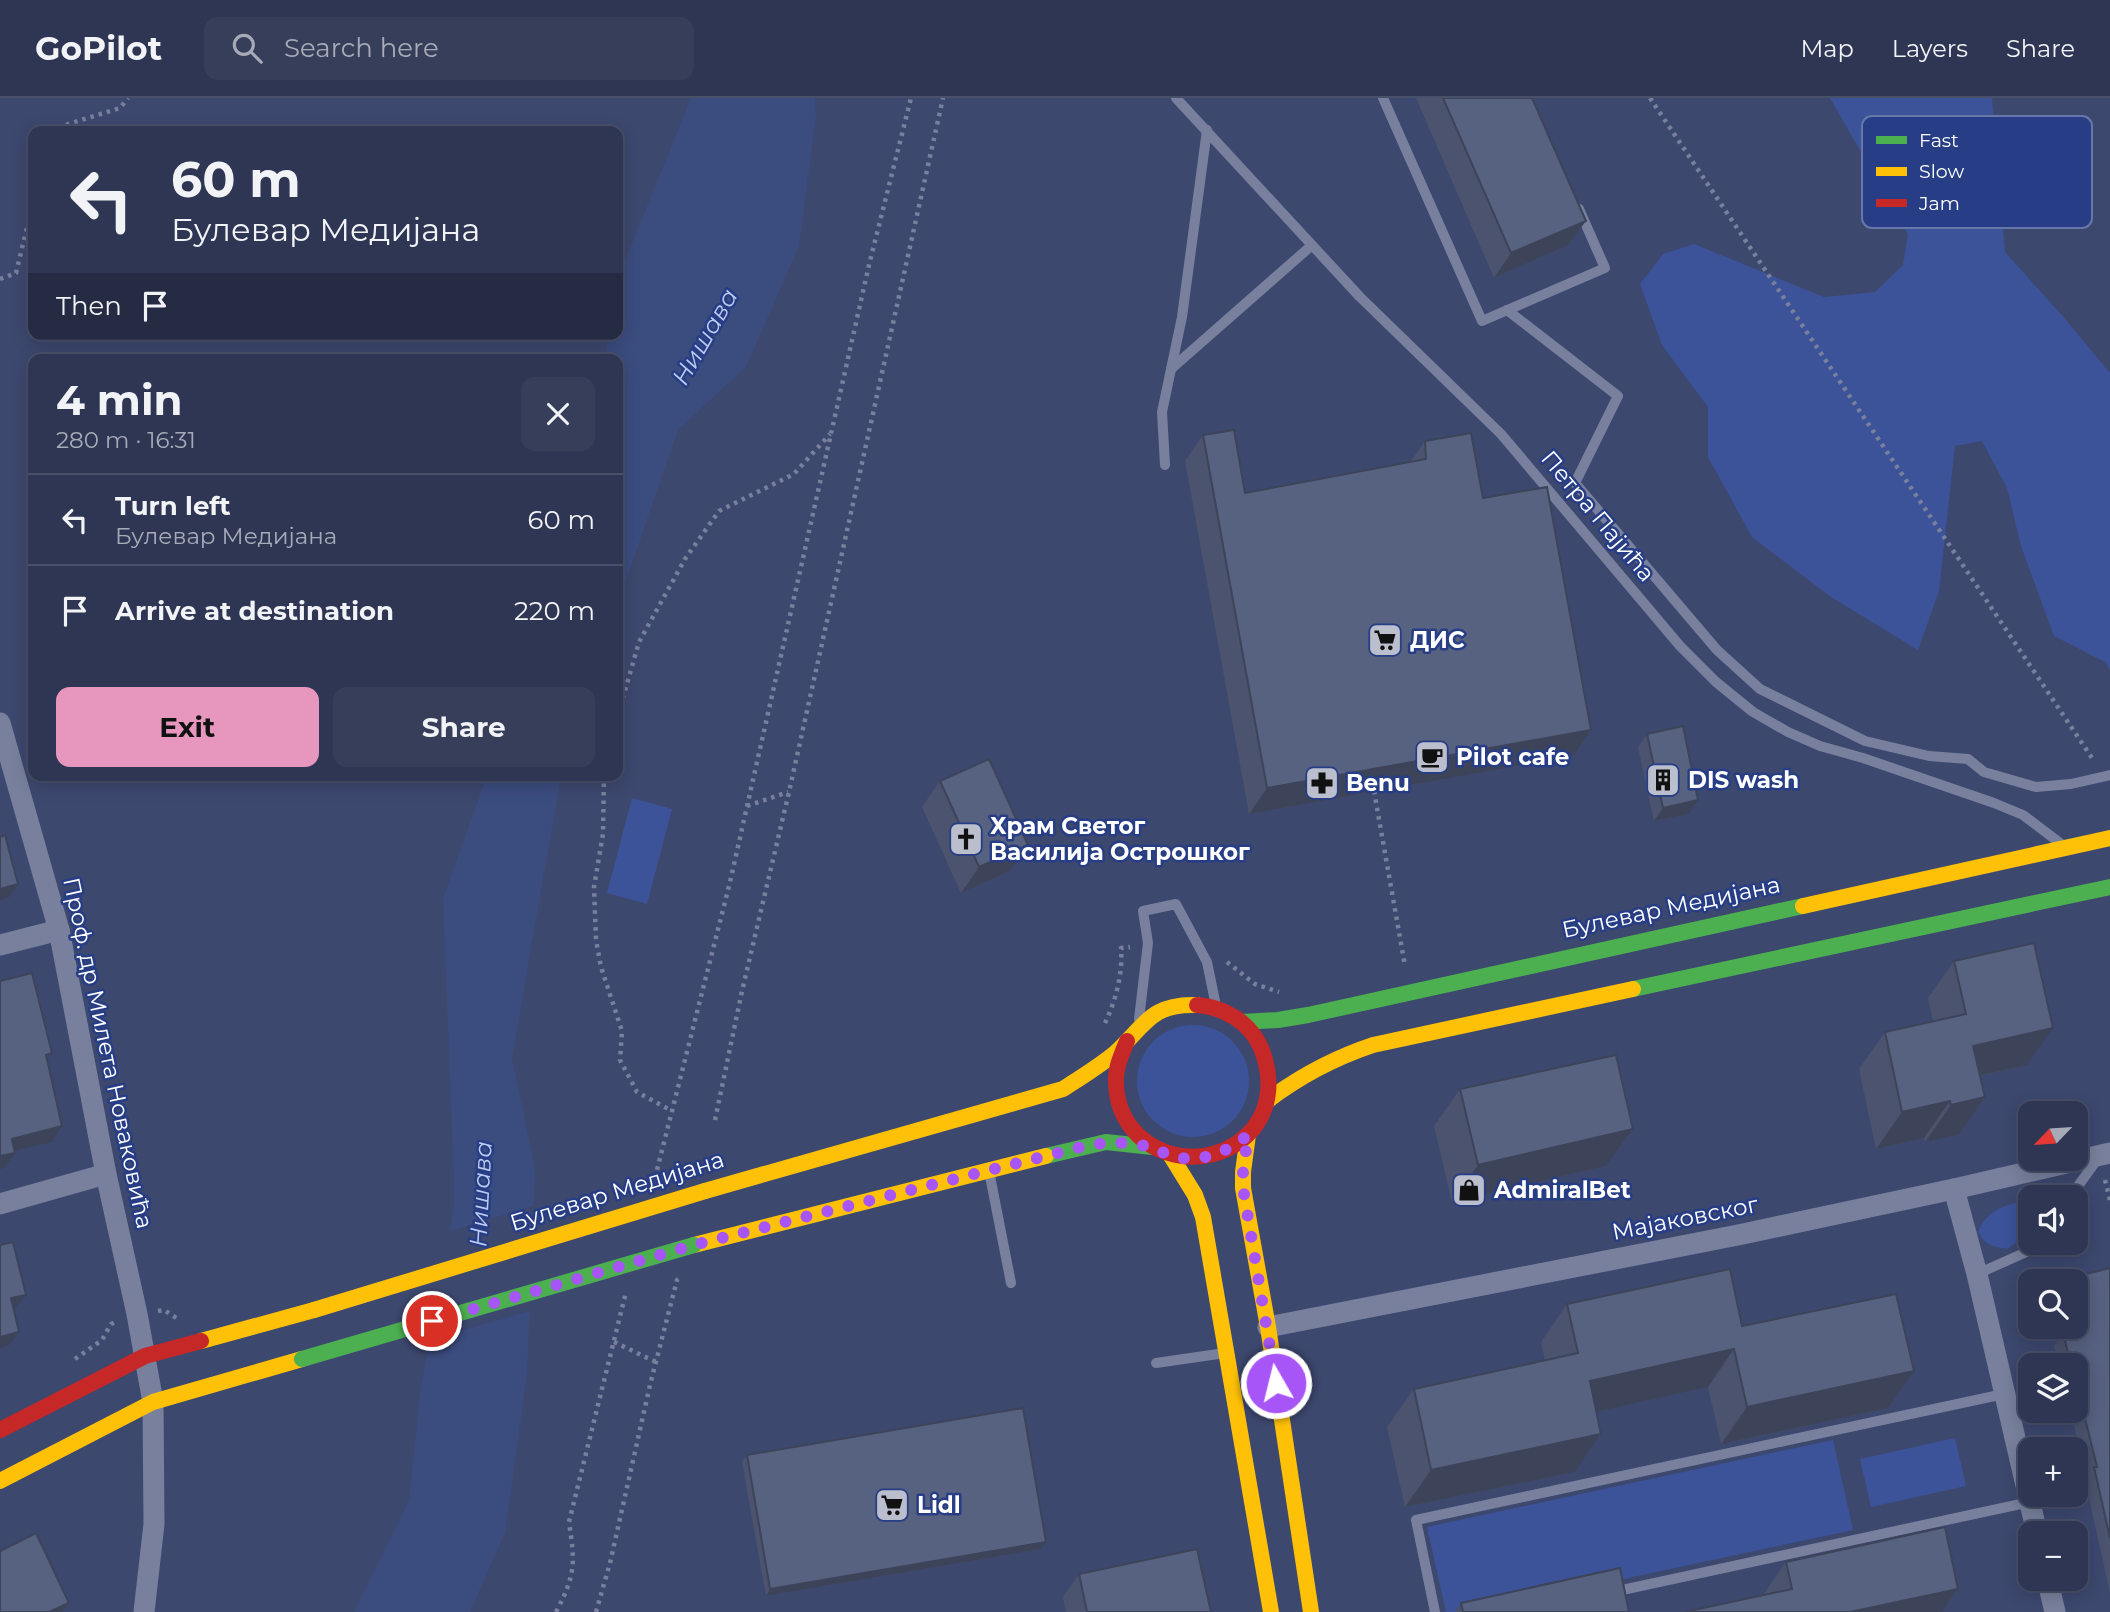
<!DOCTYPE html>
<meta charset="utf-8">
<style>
:root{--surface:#2e3653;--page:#363e5a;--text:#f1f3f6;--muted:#a7abb8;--line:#49506a;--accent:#e797bd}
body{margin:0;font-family:Montserrat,sans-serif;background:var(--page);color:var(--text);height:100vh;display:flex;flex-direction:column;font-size:26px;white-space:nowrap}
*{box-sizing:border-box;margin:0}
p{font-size:23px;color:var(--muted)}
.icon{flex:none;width:38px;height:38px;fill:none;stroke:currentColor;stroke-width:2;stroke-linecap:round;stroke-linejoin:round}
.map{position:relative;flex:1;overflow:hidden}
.drawer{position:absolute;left:28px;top:256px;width:595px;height:427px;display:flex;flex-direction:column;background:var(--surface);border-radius:14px;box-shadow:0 4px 18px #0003,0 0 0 2px var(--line)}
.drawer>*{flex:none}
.guide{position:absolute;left:28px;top:28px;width:595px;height:214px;border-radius:14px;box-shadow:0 4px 18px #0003,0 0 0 2px var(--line);background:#2e3653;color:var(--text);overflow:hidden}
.needle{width:46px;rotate:245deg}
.controls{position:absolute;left:2018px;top:1003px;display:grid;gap:14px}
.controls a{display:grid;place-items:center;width:70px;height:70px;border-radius:14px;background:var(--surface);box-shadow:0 4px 18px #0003,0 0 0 2px var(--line);font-size:35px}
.pin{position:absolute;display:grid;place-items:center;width:60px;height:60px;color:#fff;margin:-30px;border:4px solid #fff;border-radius:50%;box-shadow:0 2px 7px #0007}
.me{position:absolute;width:77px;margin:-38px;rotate:352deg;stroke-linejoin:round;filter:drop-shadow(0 0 5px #0008)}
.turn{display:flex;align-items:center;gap:24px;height:147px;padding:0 28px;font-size:32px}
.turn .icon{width:91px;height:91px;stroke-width:2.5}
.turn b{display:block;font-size:49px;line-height:60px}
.then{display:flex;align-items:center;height:66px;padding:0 28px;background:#0003;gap:14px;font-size:26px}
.round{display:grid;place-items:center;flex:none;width:74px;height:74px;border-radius:14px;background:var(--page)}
.summary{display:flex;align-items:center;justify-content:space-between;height:119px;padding:0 28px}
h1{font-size:42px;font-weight:700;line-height:52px}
.button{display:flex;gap:14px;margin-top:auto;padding:14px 28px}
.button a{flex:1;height:80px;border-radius:14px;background:var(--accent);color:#111;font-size:28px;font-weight:700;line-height:80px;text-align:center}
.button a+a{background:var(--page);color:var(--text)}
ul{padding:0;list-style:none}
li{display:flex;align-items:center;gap:21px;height:91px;padding:0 28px;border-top:2px solid var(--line)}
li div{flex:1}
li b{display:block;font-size:26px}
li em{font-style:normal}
header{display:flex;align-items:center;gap:42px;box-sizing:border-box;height:98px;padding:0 35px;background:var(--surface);border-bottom:2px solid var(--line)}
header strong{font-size:33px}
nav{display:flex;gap:38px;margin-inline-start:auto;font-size:24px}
.search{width:490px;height:63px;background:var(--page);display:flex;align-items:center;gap:18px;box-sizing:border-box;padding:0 24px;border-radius:14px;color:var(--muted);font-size:26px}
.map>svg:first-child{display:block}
.green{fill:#3c539a}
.water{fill:#3b4c7f}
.pier{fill:#3d486f}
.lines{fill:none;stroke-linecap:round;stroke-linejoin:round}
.path{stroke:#78809d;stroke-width:4.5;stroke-dasharray:3.5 5;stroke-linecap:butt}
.lane{stroke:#78809d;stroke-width:10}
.street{stroke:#78809d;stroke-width:21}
.fast{stroke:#4caf50;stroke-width:16}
.slow{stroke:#ffc107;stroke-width:16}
.jam{stroke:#c62828;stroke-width:16}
.fast-bridge{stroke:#4caf50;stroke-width:16}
.slow-bridge{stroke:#ffc107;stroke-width:16}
.wall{fill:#4b536e}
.shaded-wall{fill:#3d445a}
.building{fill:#576180;stroke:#3d445a;stroke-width:2}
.route{stroke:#a855f7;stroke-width:12;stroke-dasharray:0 21.6}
.labels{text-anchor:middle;stroke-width:5;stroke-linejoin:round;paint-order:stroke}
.street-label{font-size:23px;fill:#fff;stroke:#273d85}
.poi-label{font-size:23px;font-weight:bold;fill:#fff;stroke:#273d85;text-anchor:start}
.water-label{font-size:24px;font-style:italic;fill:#bdcaef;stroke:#273d85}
.key{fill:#273d85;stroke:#6877aa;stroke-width:2}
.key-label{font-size:19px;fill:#fff}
</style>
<header>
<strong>GoPilot</strong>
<div class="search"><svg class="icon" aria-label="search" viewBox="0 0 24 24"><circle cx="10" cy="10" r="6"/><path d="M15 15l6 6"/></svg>Search here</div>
<nav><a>Map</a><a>Layers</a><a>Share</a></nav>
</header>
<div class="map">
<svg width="2110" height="1514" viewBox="0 0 2110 1514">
<rect width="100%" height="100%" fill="#3d486f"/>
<g class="green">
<polygon points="1830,0 1992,0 2005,154 2060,215 2110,275 2110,572 2105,564 2054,538 2021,448 2007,390 1982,343 1955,348 1939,493 1918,552 1831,499 1752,439 1708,359 1708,309 1662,247 1640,186 1663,156 1694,146 1824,199 1875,194 1903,167 1908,136"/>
<polygon points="632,700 672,711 647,806 607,795"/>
<circle cx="1193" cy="983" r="56"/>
<path d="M2030 1101V1132L2023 1140 2007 1151C1992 1148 1986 1148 1978 1134 1987 1110 2008 1107 2030 1101Z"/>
<polygon points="1955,1340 1966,1388 1871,1409 1860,1361"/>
<polygon points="1833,1342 1853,1432 1469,1514 1446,1514 1427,1429"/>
</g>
<g class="water">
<polygon points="691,0 815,0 816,17 799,148 746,269 678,332 618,506 618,261 606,261 608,236 618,236 618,180"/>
<polygon points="487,677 561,677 512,960 535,1071 527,1275 505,1435 470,1514 354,1514 409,1403 420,1295 455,1105 443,801"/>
</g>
<polygon class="pier" points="537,1107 533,1212 426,1243 446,1134"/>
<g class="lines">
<g class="path">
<polyline points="1650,0 2094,663"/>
<polyline points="51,33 52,31 120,10 128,0"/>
<polyline points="0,181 16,175 33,105"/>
<polyline points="618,617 639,544 685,461 719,413 794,376 830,336"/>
<polyline points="604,677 603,736 594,789 596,842 601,869 622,933 620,962 637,994 672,1013"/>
<polyline points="1374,693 1405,868"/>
<polyline points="747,708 788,694"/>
<polyline points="1227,864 1255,886 1279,894"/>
<path d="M1105 925C1116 902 1123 875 1121 850L1130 849"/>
<polyline points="715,1022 742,893 789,694 943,0"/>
<polyline points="655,1080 730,784 869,167 911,0"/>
<polyline points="2105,1082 2110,1102"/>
<polyline points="158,1213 164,1212 178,1221"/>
<polyline points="614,1244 656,1264"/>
<polyline points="75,1261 102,1242 111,1226 116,1224"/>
<path d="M556 1514C576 1476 575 1465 569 1424L626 1194"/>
<polyline points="596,1514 610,1465 650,1287 677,1182 680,1180"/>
</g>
<g class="lane">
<polyline points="1176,0 1360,199 1501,336 1680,548 1716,584 1753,614 1788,634 1820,648 1863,660 1994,705 2023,717 2060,745"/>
<polyline points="1383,0 1482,223 1605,170 1579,111"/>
<polyline points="1507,212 1618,298 1575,385 1717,552 1760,591 1865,643 1929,658 1968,661 1984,674 2036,689 2071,686 2110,677"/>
<polyline points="1171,271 1311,148"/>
<polyline points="1165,367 1162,314 1182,219 1207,32"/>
<polyline points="1139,921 1148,845 1143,813 1176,806 1207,864 1216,908"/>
<polyline points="989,1073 1011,1185"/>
<polyline points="2070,1099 2099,1059"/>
<polyline points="1977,1176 2033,1151 2038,1144"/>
<polyline points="1156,1265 1225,1255"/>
<polyline points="1613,1494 2030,1404"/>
<polyline points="1435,1514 1416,1422 2004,1296"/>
</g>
<g class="street">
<polyline points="0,625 59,832 106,1076 137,1216 153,1304 154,1426 144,1514"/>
<polyline points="0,847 59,832"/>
<polyline points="1954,1091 1977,1176 2037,1435"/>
<polyline points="0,1106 106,1076"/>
<polyline points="1268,1229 1743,1136 1954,1091 2110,1055"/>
<polyline points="2047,1480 2055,1514"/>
</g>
<g class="fast">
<polyline points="1633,891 2110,789"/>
<polyline points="1242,924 1278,922 1308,917 1803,808"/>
<polyline points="1046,1058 1106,1044 1152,1049"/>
</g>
<g class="slow">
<polyline points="1803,808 2110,740"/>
<path d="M1267 1003C1300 978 1334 960 1373 947L1633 891"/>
<polyline points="1248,1037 1243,1074 1243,1090 1268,1229 1311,1514"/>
<polyline points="1171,1058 1195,1097 1203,1119 1271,1514"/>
<path d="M705 1093 1063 991C1080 980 1098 969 1114 956 1144 930 1149 905 1197 907"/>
<polyline points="694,1147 1046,1058"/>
<polyline points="201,1243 314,1212"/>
<polyline points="0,1383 153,1304 302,1261"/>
</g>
<g class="jam">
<path d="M1127 943C1122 956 1115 970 1116 984 1117 1057 1207 1084 1253 1031 1272 1007 1272 977 1261 950 1250 924 1224 909 1197 907"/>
<polyline points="0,1332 145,1258 201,1243"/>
</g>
<polyline class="fast-bridge" points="302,1261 694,1147"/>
<polyline class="slow-bridge" points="314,1212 705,1093"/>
</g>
<g class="wall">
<polygon points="1416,0 1532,0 1568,147 1494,180"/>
<polygon points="1203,337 1245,395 1411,363 1425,343 1483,400 1573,658 1249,716 1185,363"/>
<polygon points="1647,636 1689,716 1654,723 1638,649"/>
<polygon points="940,683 1010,773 961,795 922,709"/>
<polygon points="1954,863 2027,967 1980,978 1985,999 1959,1037 1925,1044 1924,1040 1876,1051 1859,971 1885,934 1933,923 1928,900"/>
<polygon points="1460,991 1633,1031 1606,1068 1452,1104 1434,1028"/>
<polygon points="2110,1170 2110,1495 2085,1382 2087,1380 2070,1312 2076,1312 2076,1267 2059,1267 2054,1248 2058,1242 2055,1228 2076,1228 2076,1183 2064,1183 2066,1181"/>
<polygon points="1567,1206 1742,1228 1888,1310 1721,1346 1708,1289 1596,1313 1601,1336 1575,1374 1405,1409 1387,1329 1414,1291 1545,1262 1541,1244"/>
<polygon points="747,1357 1041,1451 766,1498 742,1364"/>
<polygon points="1786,1464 1958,1491 1942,1514 1685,1514 1763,1497"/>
<polygon points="1079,1476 1211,1514 1066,1514 1063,1499"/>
<polygon points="1461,1505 1629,1514 1455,1514"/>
</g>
<g class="shaded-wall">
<polygon points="1586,123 1568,147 1494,180 1511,155"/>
<polygon points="1591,632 1573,658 1249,716 1267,690"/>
<polygon points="1698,702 1689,716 1654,723 1663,710"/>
<polygon points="1028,747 1010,773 961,795 979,769"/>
<polygon points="18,786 9,799 0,802 0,791"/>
<polygon points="2053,930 2027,967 1947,985 1973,948"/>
<polygon points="1985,999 1959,1037 1925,1044 1951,1007"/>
<polygon points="1950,1003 1924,1040 1876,1051 1902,1014"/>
<polygon points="62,1028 52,1044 1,1056 12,1041"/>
<polygon points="1633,1031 1606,1068 1452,1104 1478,1067"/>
<polygon points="15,1055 4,1070 0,1071 0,1058"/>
<polygon points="26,1197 16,1210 1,1214 11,1200"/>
<polygon points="19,1234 9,1247 0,1250 0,1239"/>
<polygon points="1734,1251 1708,1289 1564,1321 1590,1283"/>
<polygon points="1914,1273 1888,1310 1721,1346 1747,1309"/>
<polygon points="1601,1336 1575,1374 1405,1409 1431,1372"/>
<polygon points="1046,1444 1041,1451 766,1498 770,1491"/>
<polygon points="1958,1491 1942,1514 1850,1514"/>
<polygon points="69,1505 62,1514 49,1514"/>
</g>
<g class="building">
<polygon points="1443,0 1532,0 1586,123 1511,155"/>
<polygon points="1234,332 1245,395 1426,361 1425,343 1471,335 1483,400 1547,389 1591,632 1267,690 1203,337"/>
<polygon points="1683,628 1698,702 1663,710 1647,636"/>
<polygon points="989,661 1028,747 979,769 940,683"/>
<polygon points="5,737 18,786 0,791 0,739"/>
<polygon points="2034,845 2053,930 1973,948 1985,999 1951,1007 1950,1003 1902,1014 1885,934 1966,916 1954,863"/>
<polygon points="32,875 52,955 46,957 62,1028 12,1041 15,1055 0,1058 0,883"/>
<polygon points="1616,957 1633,1031 1478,1067 1460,991"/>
<polygon points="13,1144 26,1197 11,1200 19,1234 0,1239 0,1147"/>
<polygon points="2110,1170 2110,1440 2094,1369 2097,1369 2076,1284 2076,1267 2071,1267 2063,1235 2069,1233 2067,1228 2076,1228 2076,1183 2066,1183 2066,1181"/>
<polygon points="1730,1171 1742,1228 1896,1196 1914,1273 1747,1309 1734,1251 1590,1283 1601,1336 1431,1372 1414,1291 1578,1255 1567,1206"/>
<polygon points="1023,1310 1046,1444 770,1491 747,1357"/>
<polygon points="1945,1429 1958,1491 1850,1514 1685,1514 1792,1491 1786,1464"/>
<polygon points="36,1435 69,1505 49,1514 0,1514 0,1453"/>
<polygon points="1197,1451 1211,1514 1087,1514 1079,1476"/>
<polygon points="1620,1470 1629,1514 1463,1514 1461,1505"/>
</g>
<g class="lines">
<path class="route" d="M432 1223 694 1147 1089 1047C1109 1044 1131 1044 1150 1049 1157 1051 1164 1055 1171 1058 1200 1066 1226 1055 1248 1037L1243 1074V1090L1276 1285"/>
</g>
<defs>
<g id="supermarket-square" transform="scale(1.75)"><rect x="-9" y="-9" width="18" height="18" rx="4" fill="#bbbfcd" stroke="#273d85"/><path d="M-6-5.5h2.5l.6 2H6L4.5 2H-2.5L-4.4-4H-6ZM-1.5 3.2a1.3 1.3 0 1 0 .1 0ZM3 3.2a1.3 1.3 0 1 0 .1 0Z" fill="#111"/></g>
<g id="cafe-square" transform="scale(1.75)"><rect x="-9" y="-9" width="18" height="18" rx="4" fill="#bbbfcd" stroke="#273d85"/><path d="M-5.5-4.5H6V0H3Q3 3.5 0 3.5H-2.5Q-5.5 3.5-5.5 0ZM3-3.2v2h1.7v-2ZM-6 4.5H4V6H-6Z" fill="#111"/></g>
<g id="building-square" transform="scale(1.75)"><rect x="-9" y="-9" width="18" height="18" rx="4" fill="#bbbfcd" stroke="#273d85"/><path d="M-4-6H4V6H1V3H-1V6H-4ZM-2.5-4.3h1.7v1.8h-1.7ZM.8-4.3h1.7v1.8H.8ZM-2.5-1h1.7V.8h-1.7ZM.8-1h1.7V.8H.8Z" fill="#111"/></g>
<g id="pharmacy-square" transform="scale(1.75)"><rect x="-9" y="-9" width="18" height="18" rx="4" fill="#bbbfcd" stroke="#273d85"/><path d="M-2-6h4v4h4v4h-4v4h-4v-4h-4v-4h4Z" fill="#111"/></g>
<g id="church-square" transform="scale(1.75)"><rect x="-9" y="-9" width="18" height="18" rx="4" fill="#bbbfcd" stroke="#273d85"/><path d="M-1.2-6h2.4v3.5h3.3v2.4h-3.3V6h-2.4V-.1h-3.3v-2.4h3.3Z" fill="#111"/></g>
<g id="shop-square" transform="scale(1.75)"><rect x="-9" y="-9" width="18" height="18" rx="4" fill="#bbbfcd" stroke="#273d85"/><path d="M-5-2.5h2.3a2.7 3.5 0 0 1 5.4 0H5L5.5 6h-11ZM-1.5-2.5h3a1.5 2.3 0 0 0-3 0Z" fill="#111"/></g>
</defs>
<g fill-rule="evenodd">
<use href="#supermarket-square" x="1385" y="542"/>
<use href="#cafe-square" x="1432" y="659"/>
<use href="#building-square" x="1663" y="682"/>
<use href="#pharmacy-square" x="1322" y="685"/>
<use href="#church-square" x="966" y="741"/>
<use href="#shop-square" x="1469" y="1092"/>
<use href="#supermarket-square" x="892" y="1407"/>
</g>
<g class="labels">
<g class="street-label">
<text transform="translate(1598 418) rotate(50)" y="8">Петра Пајића</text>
<text transform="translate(1671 809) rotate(-12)" y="8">Булевар Медијана</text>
<text transform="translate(108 955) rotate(78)" y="8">Проф. др Милета Новаковића</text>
<text transform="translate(617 1093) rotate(-17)" y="8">Булевар Медијана</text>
<text transform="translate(1685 1120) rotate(-11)" y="8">Мајаковског</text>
</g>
<g class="poi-label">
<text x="1410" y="550">ДИС</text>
<text x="1456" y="667">Pilot cafe</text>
<text x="1688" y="690">DIS wash</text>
<text x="1346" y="693">Benu</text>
<text x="990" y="736">Храм Светог<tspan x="990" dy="26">Василија Острошког</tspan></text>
<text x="1494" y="1100">AdmiralBet</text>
<text x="917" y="1415">Lidl</text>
</g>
<g class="water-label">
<text transform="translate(705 239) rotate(-60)" y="8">Нишава</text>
<text transform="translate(481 1096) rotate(-87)" y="8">Нишава</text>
</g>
</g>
<rect x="1862" y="18" width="230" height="112" rx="10" class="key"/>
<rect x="1876" y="38" width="31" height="8" fill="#4caf50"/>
<rect x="1876" y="69" width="31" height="9" fill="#ffc107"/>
<rect x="1876" y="101" width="31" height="8" fill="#c62828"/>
<g class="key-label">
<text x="1919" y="49">Fast</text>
<text x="1919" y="80">Slow</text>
<text x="1919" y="112">Jam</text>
</g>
</svg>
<div class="controls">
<a><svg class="needle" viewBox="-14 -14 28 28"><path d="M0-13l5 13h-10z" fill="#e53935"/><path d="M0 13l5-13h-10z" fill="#a7abb8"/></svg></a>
<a><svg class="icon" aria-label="sound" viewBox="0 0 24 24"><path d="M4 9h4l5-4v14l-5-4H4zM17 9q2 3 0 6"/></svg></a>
<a><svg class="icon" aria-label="search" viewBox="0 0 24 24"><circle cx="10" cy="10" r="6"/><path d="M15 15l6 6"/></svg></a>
<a><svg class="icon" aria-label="layers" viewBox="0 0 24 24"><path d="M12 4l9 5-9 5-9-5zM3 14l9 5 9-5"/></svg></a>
<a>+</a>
<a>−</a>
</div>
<div class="pin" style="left:432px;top:1223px;background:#d93025"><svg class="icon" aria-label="arrive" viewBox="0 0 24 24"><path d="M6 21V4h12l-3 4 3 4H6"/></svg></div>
<svg class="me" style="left:1276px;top:1285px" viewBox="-20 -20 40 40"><circle r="17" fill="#a855f7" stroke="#fff" stroke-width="3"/><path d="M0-11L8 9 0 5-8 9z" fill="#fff"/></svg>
<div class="guide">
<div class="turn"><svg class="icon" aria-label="left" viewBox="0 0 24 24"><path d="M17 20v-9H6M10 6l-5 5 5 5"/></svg><div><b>60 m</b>Булевар Медијана</div></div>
<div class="then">Then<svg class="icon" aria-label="arrive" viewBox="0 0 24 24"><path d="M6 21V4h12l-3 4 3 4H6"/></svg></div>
</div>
<section class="drawer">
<div class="summary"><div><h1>4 min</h1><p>280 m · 16:31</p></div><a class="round"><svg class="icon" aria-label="close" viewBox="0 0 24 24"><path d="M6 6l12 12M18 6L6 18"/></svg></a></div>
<ul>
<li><svg class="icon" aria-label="left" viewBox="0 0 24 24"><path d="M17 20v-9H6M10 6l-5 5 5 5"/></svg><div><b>Turn left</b><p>Булевар Медијана</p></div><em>60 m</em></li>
<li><svg class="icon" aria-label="arrive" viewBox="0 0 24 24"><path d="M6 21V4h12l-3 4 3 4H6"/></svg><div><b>Arrive at destination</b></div><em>220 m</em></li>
</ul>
<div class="button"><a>Exit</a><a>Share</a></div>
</section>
</div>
